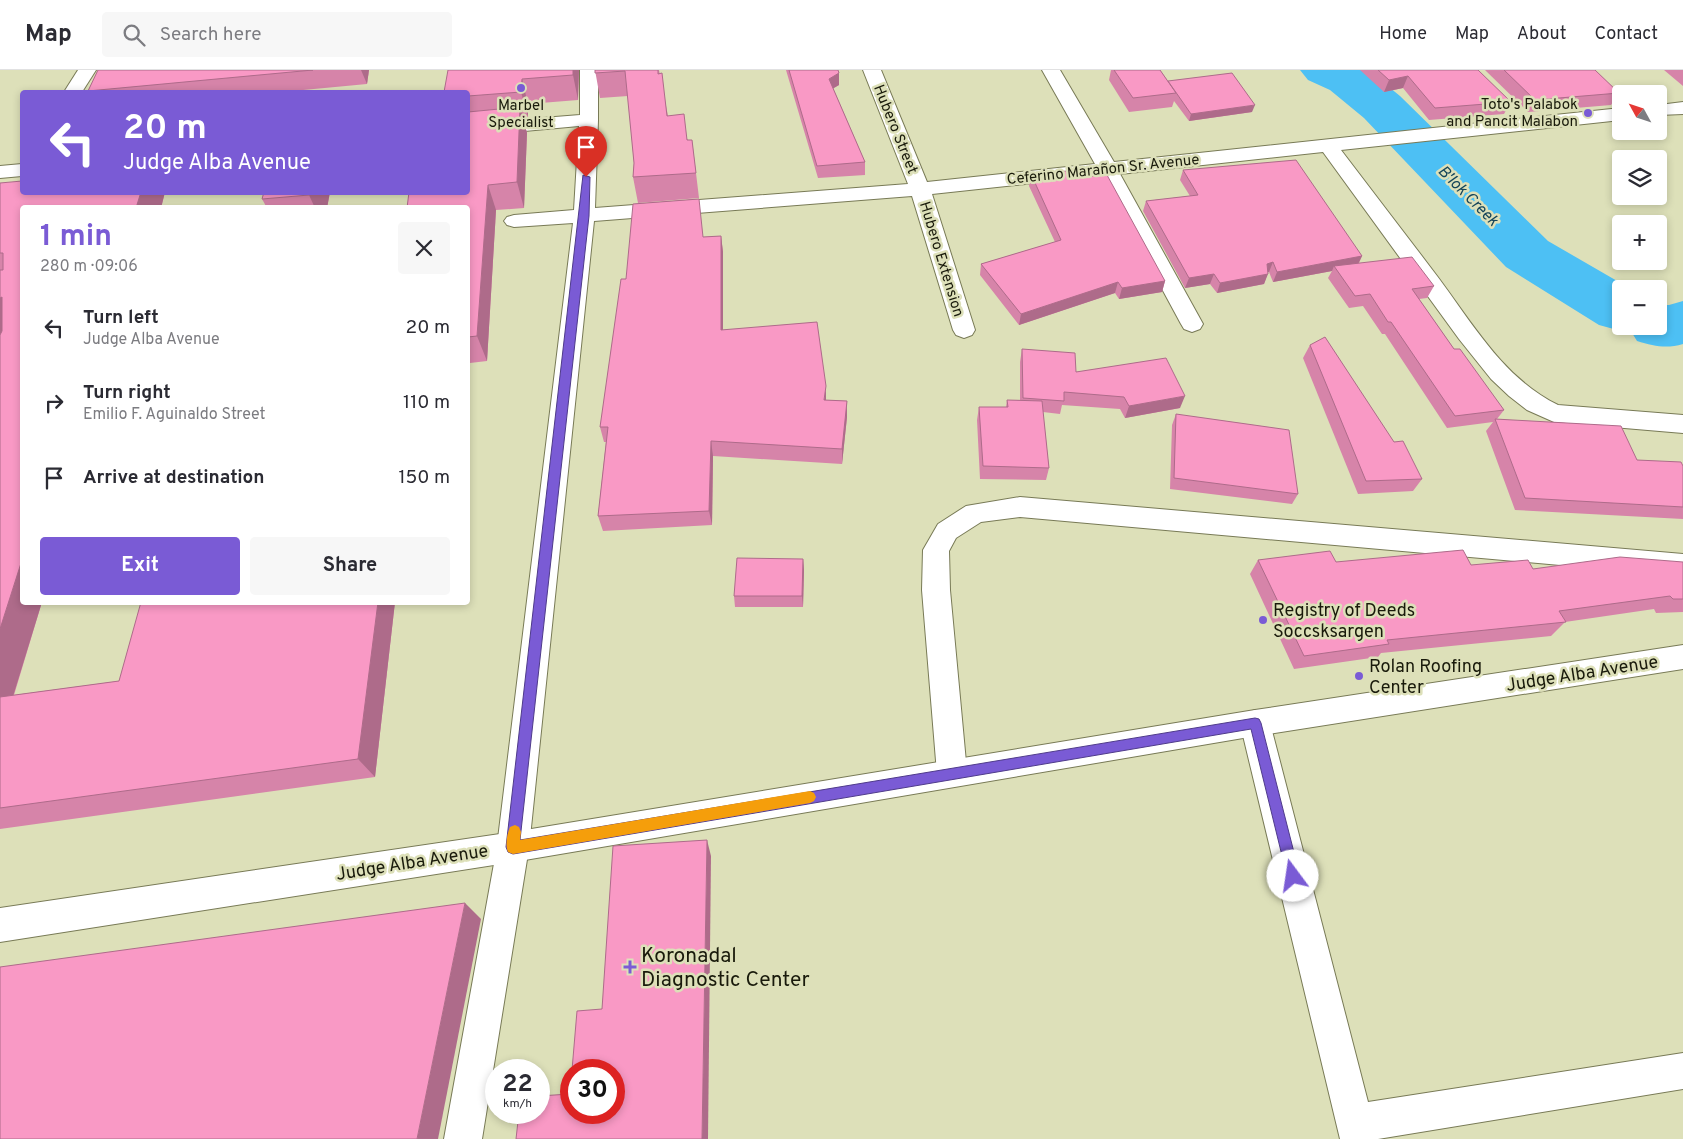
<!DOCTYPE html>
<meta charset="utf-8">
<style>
:root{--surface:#fff;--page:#f7f7f7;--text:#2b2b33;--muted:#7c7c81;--line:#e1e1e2;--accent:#7a5bd5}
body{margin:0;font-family:Overpass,sans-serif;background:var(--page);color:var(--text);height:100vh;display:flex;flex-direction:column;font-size:19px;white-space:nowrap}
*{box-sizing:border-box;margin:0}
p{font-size:16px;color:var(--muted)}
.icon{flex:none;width:28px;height:28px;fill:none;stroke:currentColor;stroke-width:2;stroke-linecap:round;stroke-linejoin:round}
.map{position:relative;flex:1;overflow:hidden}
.drawer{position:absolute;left:20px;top:135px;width:450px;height:400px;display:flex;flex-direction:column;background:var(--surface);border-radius:5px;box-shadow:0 2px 8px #0003}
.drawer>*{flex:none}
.guide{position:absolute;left:20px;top:20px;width:450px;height:105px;border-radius:5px;box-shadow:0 2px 8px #0003;background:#7a5bd5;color:#fff;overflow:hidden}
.needle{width:32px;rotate:310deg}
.controls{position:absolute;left:1612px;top:15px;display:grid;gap:10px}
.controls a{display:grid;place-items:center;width:55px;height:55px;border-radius:5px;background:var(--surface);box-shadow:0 2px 8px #0003;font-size:25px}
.speed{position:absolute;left:485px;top:989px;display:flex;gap:10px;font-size:25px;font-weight:700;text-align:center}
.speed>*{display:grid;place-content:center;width:65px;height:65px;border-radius:50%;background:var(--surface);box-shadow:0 2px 8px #0003;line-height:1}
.speed small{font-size:12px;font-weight:400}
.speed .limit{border:8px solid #d22;background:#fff;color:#111}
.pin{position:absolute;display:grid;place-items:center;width:42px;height:42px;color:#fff;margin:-51px -21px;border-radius:50% 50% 50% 0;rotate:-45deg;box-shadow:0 0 5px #0007}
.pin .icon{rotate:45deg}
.me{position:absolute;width:55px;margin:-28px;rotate:346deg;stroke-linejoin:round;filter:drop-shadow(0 0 4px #0008)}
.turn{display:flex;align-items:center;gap:18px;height:105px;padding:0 20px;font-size:22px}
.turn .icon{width:65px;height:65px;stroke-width:2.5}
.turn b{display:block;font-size:35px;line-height:42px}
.round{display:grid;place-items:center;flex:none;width:52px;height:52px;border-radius:5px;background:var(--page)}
.overview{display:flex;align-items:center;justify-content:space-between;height:85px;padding:0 20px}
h1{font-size:30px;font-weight:700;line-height:38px;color:var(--accent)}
.primary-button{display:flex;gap:10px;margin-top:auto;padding:10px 20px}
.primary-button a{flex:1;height:58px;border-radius:5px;background:var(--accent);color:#fff;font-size:20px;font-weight:700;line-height:58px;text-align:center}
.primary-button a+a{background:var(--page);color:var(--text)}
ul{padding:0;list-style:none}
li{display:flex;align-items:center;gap:15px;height:75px;padding:0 20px}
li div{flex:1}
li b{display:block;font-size:19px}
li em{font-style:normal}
header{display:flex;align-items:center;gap:30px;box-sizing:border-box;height:70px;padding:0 25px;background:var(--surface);border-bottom:1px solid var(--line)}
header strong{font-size:24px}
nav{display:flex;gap:28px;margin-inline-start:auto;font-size:18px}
.search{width:350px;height:45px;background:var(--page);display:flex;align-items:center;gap:12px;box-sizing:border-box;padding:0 18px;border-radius:5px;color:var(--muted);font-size:19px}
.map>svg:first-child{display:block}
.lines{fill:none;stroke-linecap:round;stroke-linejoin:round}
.river{fill:#4dc0f4;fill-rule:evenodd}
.minor-casing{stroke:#787a56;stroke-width:2}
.major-casing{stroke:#787a56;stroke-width:2}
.minor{fill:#fff;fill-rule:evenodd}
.major{fill:#fff;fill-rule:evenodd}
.wall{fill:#d684a9}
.shaded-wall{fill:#ae6b8a}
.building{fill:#f999c5;stroke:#ae6b8a}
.route{fill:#7a5bd5;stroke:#4f3b8a}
.slow{fill:#f59e0b}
.poi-dot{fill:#7a5bd5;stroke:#dde0b9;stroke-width:2}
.labels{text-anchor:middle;stroke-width:5;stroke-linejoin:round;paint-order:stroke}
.far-poi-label{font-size:15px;fill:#191a0b;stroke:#dde0b9;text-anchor:end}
.far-street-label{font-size:15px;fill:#191a0b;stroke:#dde0b9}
.far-water-label{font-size:16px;font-style:italic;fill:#15455a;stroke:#dde0b9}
.poi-label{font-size:18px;fill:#191a0b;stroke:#dde0b9;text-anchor:start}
.street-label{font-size:18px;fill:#191a0b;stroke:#dde0b9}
.near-poi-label{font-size:21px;fill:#191a0b;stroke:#dde0b9;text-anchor:start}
</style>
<header>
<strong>Map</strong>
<div class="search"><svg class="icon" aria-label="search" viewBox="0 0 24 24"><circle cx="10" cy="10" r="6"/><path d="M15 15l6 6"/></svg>Search here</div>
<nav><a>Home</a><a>Map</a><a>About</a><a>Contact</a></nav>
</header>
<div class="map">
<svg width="1683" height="1069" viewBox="0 0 1683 1069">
<rect width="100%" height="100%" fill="#dde0b9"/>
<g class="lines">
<path class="river" d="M1300 0H1368L1400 26 1548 171 1631 219H1621V256H1659V235H1669L1683 231V274C1666 279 1654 276 1637 271L1629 258 1621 261 1599 255 1506 197 1364 48 1330 20 1308 10Z"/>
<g class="minor-casing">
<g id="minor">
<polygon points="78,0 96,0 82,22 64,22"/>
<path d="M580 0H598V50L595 138 908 114 863 0H881L927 112 1095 94 1042 0H1060L1114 92 1621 38V50L1341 80C1372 121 1403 161 1434 202 1470 249 1502 308 1558 335L1683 345V363L1554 352 1527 340 1509 326 1491 309 1459 269 1323 82 1120 104 1203 254 1200 259 1192 262 1184 259 1181 254 1101 106 932 124 975 260 972 265 964 268 956 265 953 260 912 126 594 151 529 777 482 1069H444L497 777 573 153 514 157 507 155 504 151 507 147 514 145 574 140 579 56 468 66V54L580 45Z"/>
<polygon points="1683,32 1683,44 1659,45 1659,35"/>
<polygon points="22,94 22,106 0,108 0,96"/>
<polygon points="1020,427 1683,484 1683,506 1020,447 981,452 956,468 949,481 950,520 967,703 963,713 952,717 941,713 937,703 922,520 923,480 938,454 966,436"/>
<polygon points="1255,640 1265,644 1270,653 1368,1032 1683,983 1683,1019 1378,1069 1340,1069 1240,653 1245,644"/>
</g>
</g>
<g class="major-casing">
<polygon id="major" points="1683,575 1683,599 1255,666 513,792 0,872 0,838 513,762 1255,640"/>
</g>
<use href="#minor" class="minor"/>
<use href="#major" class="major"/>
</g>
<g class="wall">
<polygon points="98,0 369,0 367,14 282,22 89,22 88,21"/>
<polygon points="448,0 579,0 578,30 528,34 528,47 523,48 527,63 524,138 496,140 487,291 470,293 468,303 468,22"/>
<polygon points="595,0 659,0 668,46 688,70 692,70 699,128 638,133 633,107 634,93 628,26 600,28"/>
<polygon points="786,0 838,0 839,3 839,15 833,18 865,92 865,105 818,108"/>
<polygon points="1111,0 1160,0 1168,11 1252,42 1189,51 1174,31 1172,37 1129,42 1109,10"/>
<polygon points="1360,0 1478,0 1511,32 1504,44 1429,50 1403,18 1384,22"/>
<polygon points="1485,0 1595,0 1619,23 1611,35 1528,42"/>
<polygon points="1664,0 1683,0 1683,16"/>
<polygon points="1183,100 1362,186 1359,193 1434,216 1427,228 1419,229 1454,279 1504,340 1497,349 1637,390 1683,396 1683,449 1515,440 1486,361 1493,352 1447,358 1385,264 1382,264 1363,236 1349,238 1328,208 1332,201 1273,212 1269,202 1268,202 1264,214 1217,223 1210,214 1185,218 1143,141 1146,131 1190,126 1180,110"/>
<polygon points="1031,104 1071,108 1165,211 1162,222 1119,229 1115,223 1019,255 980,205 981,194 1055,172 1029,116"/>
<polygon points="0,113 22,122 165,122 161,138 22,138 22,532 42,532 14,625 119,611 395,532 375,707 0,759"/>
<polygon points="330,122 327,138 267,138 262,129"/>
<polygon points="721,166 723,182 723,260 826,330 847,331 847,347 842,394 713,386 712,455 603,461 598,446 606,372 604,372 600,357 703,167"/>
<polygon points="1310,275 1394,372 1422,409 1413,421 1358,424 1303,288"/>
<polygon points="1022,279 1076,302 1180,338 1125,348 1120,339 1062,335 1060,344 1043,342 1049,398 1046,410 980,409 977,350 979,337 1006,337 1007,330 1020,330 1020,292"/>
<polygon points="1176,344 1298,424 1292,434 1170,419 1172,355"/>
<polygon points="803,489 804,500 803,537 735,537 734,526"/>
<polygon points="1258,490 1336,492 1471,495 1533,499 1683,492 1683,542 1656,543 1654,539 1565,552 1551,566 1381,583 1378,587 1294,599 1250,504"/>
</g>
<g class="shaded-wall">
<polygon points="361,0 369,0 367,14"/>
<polygon points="573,0 579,0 578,30 573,5"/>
<polygon points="839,3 839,15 829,21 829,9"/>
<polygon points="1408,6 1403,18 1384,22 1389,10"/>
<polygon points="522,9 528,34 528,47 521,22"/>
<polygon points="1255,35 1252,42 1189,51 1191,44"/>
<polygon points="520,37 527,63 524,138 517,112"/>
<polygon points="488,115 496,140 487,291 477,266"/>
<polygon points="141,122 165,122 161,138 136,138"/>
<polygon points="309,122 330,122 327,138 315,138 309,125"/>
<polygon points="721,166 723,182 723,276 721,260"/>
<polygon points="1362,186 1357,196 1334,196 1332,201 1273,212 1277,202"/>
<polygon points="1273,192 1269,202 1263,204 1267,194"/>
<polygon points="1214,204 1210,214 1185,218 1189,208"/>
<polygon points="1268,204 1264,214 1217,223 1220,213"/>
<polygon points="1165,211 1162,222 1119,229 1122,218"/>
<polygon points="1118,212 1115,223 1019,255 1021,244"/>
<polygon points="2,227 22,252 0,280 0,228"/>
<polygon points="468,286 470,293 468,303"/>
<polygon points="826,316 826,331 824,330"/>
<polygon points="1185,326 1180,338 1125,348 1129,336"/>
<polygon points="847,331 847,347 842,394 842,379"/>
<polygon points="711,371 713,386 712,455 709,441"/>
<polygon points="803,489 804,500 803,537 802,526"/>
<polygon points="22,490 22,532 42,532 6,649 0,645 0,559"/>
<polygon points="378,532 395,532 375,707 358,689"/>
<polygon points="707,770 711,786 708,1069 702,1069"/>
<polygon points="465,833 481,849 438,1069 417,1069"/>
</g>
<g class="building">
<polygon points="98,0 313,0 88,21"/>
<polygon points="448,0 573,0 573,5 522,9 521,22 468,26 468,22 444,22"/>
<polygon points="595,0 658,0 658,4 662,3 667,46 684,44 687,70 692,70 696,103 633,107 634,93 625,1 595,3"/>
<polygon points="789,0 838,0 839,3 829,9 865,92 817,96"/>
<polygon points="1114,0 1160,0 1176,23 1133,28"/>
<polygon points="1378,0 1478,0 1511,32 1435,38 1408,6 1389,10"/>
<polygon points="1504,0 1595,0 1619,23 1535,30"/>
<polygon points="1232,3 1255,35 1191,44 1168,11"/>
<polygon points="520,37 517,112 488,115 477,266 468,267 468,138 407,138 409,122 468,122 468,42"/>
<polygon points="1296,90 1362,186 1277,202 1273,192 1267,194 1268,204 1220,213 1214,204 1189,208 1146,131 1198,125 1183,100"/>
<polygon points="1067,101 1071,108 1107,105 1165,211 1122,218 1118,212 1021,244 981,194 1061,170 1031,104"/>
<polygon points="22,111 22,122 141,122 136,138 22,138 22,490 0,559 0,265 2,261 2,227 0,228 0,200 3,200 3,183 0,183 0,113"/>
<polygon points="264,122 309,122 309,125 262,129"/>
<polygon points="699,129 703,167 721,166 721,260 817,252 826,316 824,330 847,331 842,379 711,371 709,441 598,446 608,357 600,357 621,209 626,209 633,134"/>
<polygon points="1412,187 1434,216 1412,219 1454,279 1460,279 1504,340 1455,346 1391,252 1388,252 1370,224 1355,226 1334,196"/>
<polygon points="1325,267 1394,372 1403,371 1422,409 1366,411 1310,275"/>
<polygon points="1022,279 1075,283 1076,302 1166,288 1185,326 1129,336 1124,327 1064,322 1064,331 1023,328"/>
<polygon points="1007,330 1042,331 1049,398 983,396 979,337 1008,337"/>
<polygon points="1176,344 1289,360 1298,424 1174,408"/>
<polygon points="1495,349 1621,356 1637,390 1681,392 1683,396 1683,437 1525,428"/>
<polygon points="1463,480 1471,495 1528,490 1533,499 1620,487 1683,492 1683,529 1673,529 1670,526 1559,541 1566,552 1387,570 1389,574 1304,586 1258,490 1330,481 1336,492"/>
<polygon points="737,488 803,489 802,526 734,526"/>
<polygon points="141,532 378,532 358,689 0,738 0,627 119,611"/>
<polygon points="707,770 702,1069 516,1069 519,1042 539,1042 539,1026 570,1024 571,1008 571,1042 614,1042 614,1000 572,1000 577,941 602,939 613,776"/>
<polygon points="465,833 417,1069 0,1069 0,897"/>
</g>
<polygon class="route" points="583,105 590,107 589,146 520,770 1255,648 1259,649 1261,653 1300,806 1298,810 1293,812 1289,810 1287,806 1251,659 513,784 508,782 506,777"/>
<path class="slow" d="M810 721 814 723 816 727 814 731 810 733 513 784 508 782C505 775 507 764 510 757L515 755 519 757 521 762 520 770Z"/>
<g class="poi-dot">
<circle cx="521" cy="18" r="5"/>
<circle cx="1588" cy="43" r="5"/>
<circle cx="1263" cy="550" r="5"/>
<circle cx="1359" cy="606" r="5"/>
<path d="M627.5 889.5h5v5h5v5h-5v5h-5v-5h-5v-5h5z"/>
</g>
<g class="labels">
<g class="far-poi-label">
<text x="1578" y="39">Toto's Palabok<tspan x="1578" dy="17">and Pancit Malabon</tspan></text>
<text x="521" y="40" text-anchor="middle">Marbel<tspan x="521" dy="17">Specialist</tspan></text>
</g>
<g class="far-street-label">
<text transform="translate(896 59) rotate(68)" y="5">Hubero Street</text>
<text transform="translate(1103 99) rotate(-6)" y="5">Ceferino Marañon Sr. Avenue</text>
<text transform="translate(942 189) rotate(73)" y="5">Hubero Extension</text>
</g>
<g class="far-water-label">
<text transform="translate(1469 125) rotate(45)" y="6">B'lok Creek</text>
</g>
<g class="poi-label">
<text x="1273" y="546">Registry of Deeds<tspan x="1273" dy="21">Soccsksargen</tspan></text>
<text x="1369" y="602">Rolan Roofing<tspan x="1369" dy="21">Center</tspan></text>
</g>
<g class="street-label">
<text transform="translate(1582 603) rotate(-9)" y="6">Judge Alba Avenue</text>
<text transform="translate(412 792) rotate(-9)" y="6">Judge Alba Avenue</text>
</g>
<g class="near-poi-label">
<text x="641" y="892">Koronadal<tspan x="641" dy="24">Diagnostic Center</tspan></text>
</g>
</g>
</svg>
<div class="controls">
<a><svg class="needle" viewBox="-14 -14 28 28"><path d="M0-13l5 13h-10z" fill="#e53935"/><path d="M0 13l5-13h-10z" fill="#7c7c81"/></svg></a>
<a><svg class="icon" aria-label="layers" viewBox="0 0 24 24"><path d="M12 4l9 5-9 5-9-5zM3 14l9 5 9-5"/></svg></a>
<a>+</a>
<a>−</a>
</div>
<div class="speed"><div>22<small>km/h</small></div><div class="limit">30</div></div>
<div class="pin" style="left:586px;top:107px;background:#d93025"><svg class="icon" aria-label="arrive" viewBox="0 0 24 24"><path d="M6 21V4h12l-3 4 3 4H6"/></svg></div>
<svg class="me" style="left:1293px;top:806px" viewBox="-20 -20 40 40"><circle r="19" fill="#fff"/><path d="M0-13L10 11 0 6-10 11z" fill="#7a5bd5"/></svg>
<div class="guide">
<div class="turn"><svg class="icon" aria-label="left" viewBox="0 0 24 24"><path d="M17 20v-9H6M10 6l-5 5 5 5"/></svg><div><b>20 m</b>Judge Alba Avenue</div></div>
</div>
<section class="drawer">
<div class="overview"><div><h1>1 min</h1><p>280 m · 09:06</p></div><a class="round"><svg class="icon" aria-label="close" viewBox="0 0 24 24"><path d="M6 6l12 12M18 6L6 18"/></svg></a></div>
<ul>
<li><svg class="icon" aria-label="left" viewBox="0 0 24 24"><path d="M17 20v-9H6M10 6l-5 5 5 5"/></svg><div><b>Turn left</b><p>Judge Alba Avenue</p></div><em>20 m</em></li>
<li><svg class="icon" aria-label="right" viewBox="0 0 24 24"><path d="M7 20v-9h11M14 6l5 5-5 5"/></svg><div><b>Turn right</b><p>Emilio F. Aguinaldo Street</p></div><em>110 m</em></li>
<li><svg class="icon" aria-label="arrive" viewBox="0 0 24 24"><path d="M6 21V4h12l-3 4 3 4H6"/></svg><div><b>Arrive at destination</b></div><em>150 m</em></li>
</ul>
<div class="primary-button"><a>Exit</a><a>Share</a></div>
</section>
</div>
